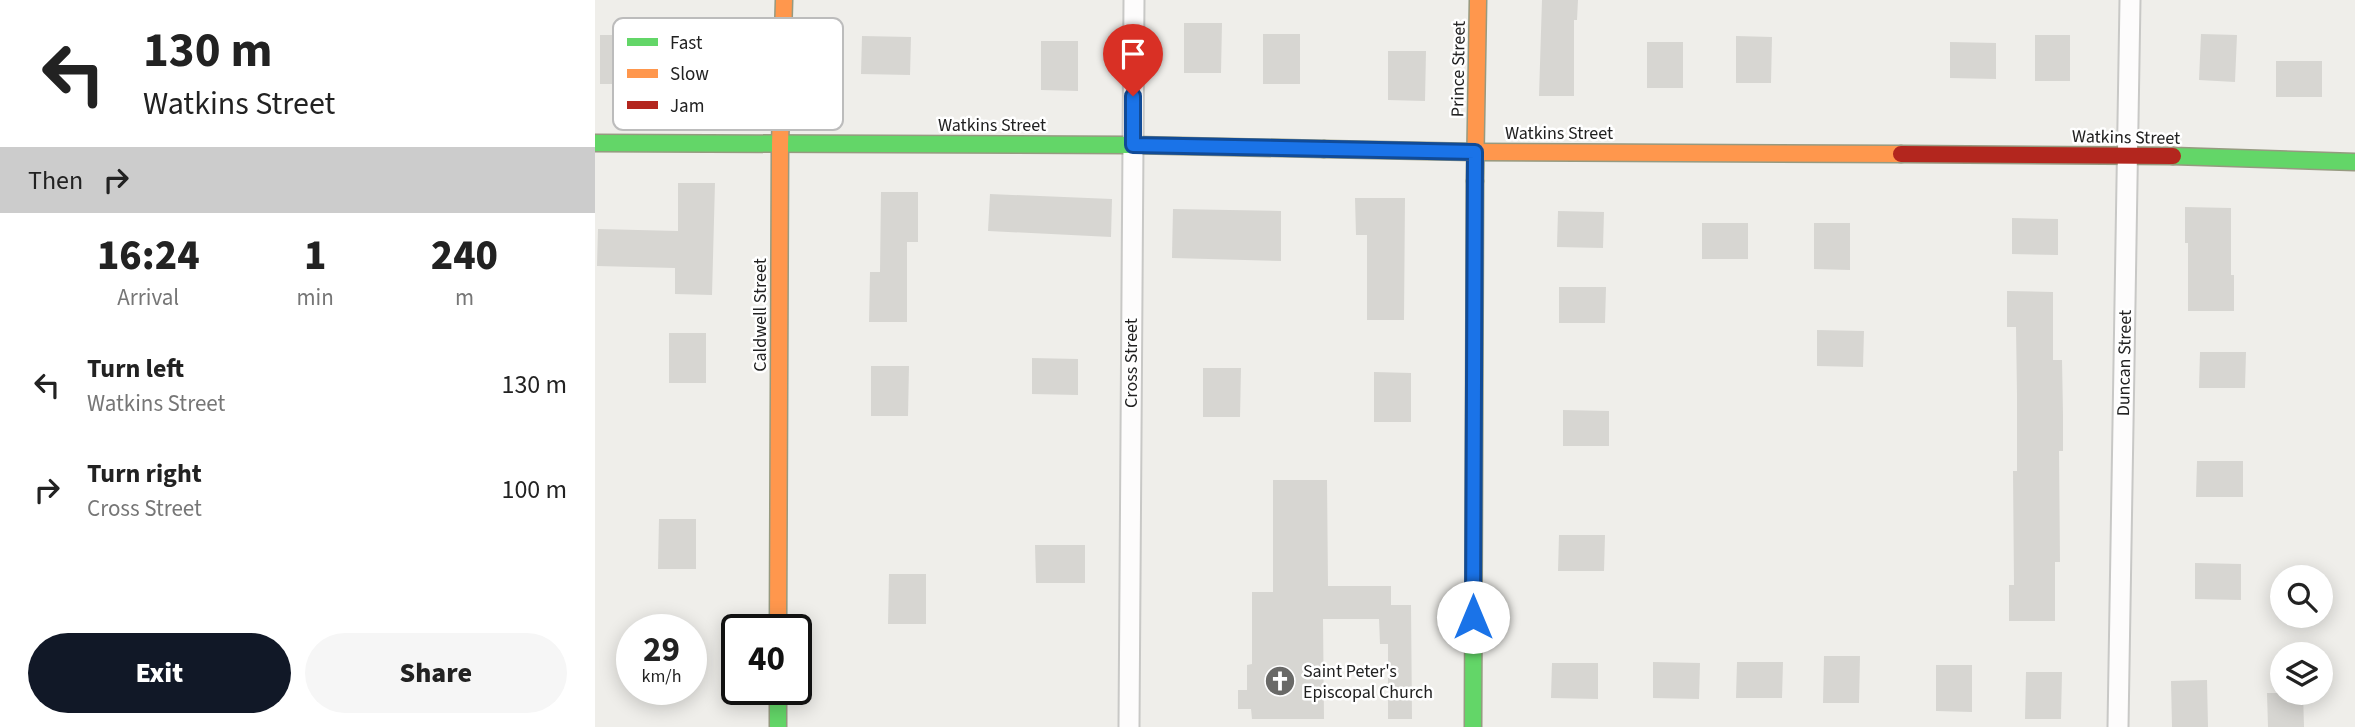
<!DOCTYPE html>
<style>
:root{--surface:#fff;--page:#f6f6f6;--text:#222;--muted:#767676;--accent:#111827}
body{margin:0;font-family:"Source Sans 3",sans-serif;background:var(--page);color:var(--text);height:100vh;display:flex;flex-direction:column;font-size:26px;white-space:nowrap}
*{box-sizing:border-box;margin:0}
p{font-size:23px;color:var(--muted)}
.icon{flex:none;width:38px;height:38px;fill:none;stroke:currentColor;stroke-width:2;stroke-linecap:round;stroke-linejoin:round}
.map{position:relative;flex:1;overflow:hidden}
.drawer{display:flex;flex-direction:column;background:var(--surface);width:595px}
.drawer>*{flex:none}
.hud{background:#fff;color:var(--text);overflow:hidden}
.buttons{position:absolute;left:1675px;top:565px;display:grid;gap:14px}
.buttons a{display:grid;place-items:center;width:63px;height:63px;border-radius:50%;background:var(--surface);box-shadow:0 4px 18px #0003;font-size:35px}
.speed{position:absolute;left:21px;top:614px;display:flex;gap:14px;font-size:35px;font-weight:700;text-align:center}
.speed>*{display:grid;place-content:center;width:91px;height:91px;border-radius:50%;background:var(--surface);box-shadow:0 4px 18px #0003;line-height:1}
.speed small{font-size:18px;font-weight:400}
.speed .limit{border:4px solid #111;border-radius:10px;background:#fff;color:#111}
.pin{position:absolute;display:grid;place-items:center;width:60px;height:60px;color:#fff;margin:-72px -30px;border-radius:50% 50% 50% 0;rotate:-45deg;box-shadow:0 0 7px #0007}
.pin .icon{rotate:45deg}
.me{position:absolute;width:77px;margin:-38px;rotate:0deg;stroke-linejoin:round;filter:drop-shadow(0 0 5px #0008)}
.turn{display:flex;align-items:center;gap:24px;height:147px;padding:0 28px;font-size:32px}
.turn .icon{width:91px;height:91px;stroke-width:2.5}
.turn b{display:block;font-size:49px;line-height:60px}
.then{display:flex;align-items:center;height:66px;padding:0 28px;background:#0003;gap:14px;font-size:26px}
.eta{display:flex;justify-content:space-evenly;align-items:center;height:119px;text-align:center}
.eta b{font-size:42px;font-weight:800;line-height:49px}
.action{display:flex;gap:14px;margin-top:auto;padding:14px 28px}
.action a{flex:1;height:80px;border-radius:42px;background:var(--accent);color:#fff;font-size:28px;font-weight:800;line-height:80px;text-align:center}
.action a+a{background:var(--page);color:var(--text)}
ul{padding:0;list-style:none}
li{display:flex;align-items:center;gap:21px;height:105px;padding:0 28px}
li div{flex:1}
li b{display:block;font-size:26px}
li em{font-style:normal}
main{display:flex;flex:1;min-height:0}
.map>svg:first-child{display:block}
.building{fill:#d7d6d2}
.lines{fill:none;stroke-linecap:round;stroke-linejoin:round}
.street-casing{stroke:#c8c8c6;stroke-width:23}
.fast-casing{stroke:#969a80;stroke-width:19}
.slow-casing{stroke:#969a80;stroke-width:19}
.jam-casing{stroke:#969a80;stroke-width:19}
.street{stroke:#fdfcfc;stroke-width:19}
.fast{stroke:#63d668;stroke-width:16}
.slow{stroke:#ff974d;stroke-width:16}
.jam{stroke:#b3261e;stroke-width:16}
.route-casing{stroke:#114b97;stroke-width:18}
.route{stroke:#1a73e8;stroke-width:12}
.labels{text-anchor:middle;stroke-width:5;stroke-linejoin:round;paint-order:stroke}
.street-label{font-size:18px;fill:#212121;stroke:#fff}
.poi-label{font-size:18px;fill:#212121;stroke:#fff;text-anchor:start}
.key{fill:#fff;stroke:#bcbcbc;stroke-width:2}
.key-label{font-size:19px;fill:#212121}
</style>
<main>
<section class="drawer">
<div class="hud">
<div class="turn"><svg class="icon" aria-label="left" viewBox="0 0 24 24"><path d="M17 20v-9H6M10 6l-5 5 5 5"/></svg><div><b>130 m</b>Watkins Street</div></div>
<div class="then">Then<svg class="icon" aria-label="right" viewBox="0 0 24 24"><path d="M7 20v-9h11M14 6l5 5-5 5"/></svg></div>
</div>
<div class="eta">
<div><b>16:24</b><p>Arrival</p></div>
<div><b>1</b><p>min</p></div>
<div><b>240</b><p>m</p></div>
</div>
<ul>
<li><svg class="icon" aria-label="left" viewBox="0 0 24 24"><path d="M17 20v-9H6M10 6l-5 5 5 5"/></svg><div><b>Turn left</b><p>Watkins Street</p></div><em>130 m</em></li>
<li><svg class="icon" aria-label="right" viewBox="0 0 24 24"><path d="M7 20v-9h11M14 6l5 5-5 5"/></svg><div><b>Turn right</b><p>Cross Street</p></div><em>100 m</em></li>
</ul>
<div class="action"><a>Exit</a><a>Share</a></div>
</section>
<div class="map">
<svg width="1760" height="727" viewBox="0 0 1760 727">
<rect width="100%" height="100%" fill="#efeeea"/>
<g class="building">
<polygon points="947,0 983,0 982,20 979,20 979,96 944,96"/>
<polygon points="589,23 627,23 626,73 589,73"/>
<rect x="668" y="34" width="37" height="50"/>
<polygon points="1606,34 1642,35 1640,82 1604,80"/>
<polygon points="5,35 43,35 42,84 5,84"/>
<rect x="1440" y="35" width="35" height="46"/>
<polygon points="267,36 316,37 315,75 266,74"/>
<polygon points="1141,36 1177,37 1176,83 1141,83"/>
<polygon points="446,41 483,41 483,91 446,90"/>
<rect x="1052" y="42" width="36" height="46"/>
<polygon points="1355,42 1401,43 1401,79 1355,78"/>
<polygon points="793,51 831,51 830,101 793,100"/>
<rect x="1681" y="61" width="46" height="36"/>
<polygon points="83,183 120,183 117,295 80,294 80,268 2,266 3,229 83,231"/>
<polygon points="286,192 323,192 323,242 312,242 312,322 274,322 275,272 285,272"/>
<polygon points="395,194 517,199 516,237 393,231"/>
<polygon points="760,198 810,198 809,320 772,320 772,235 761,235"/>
<polygon points="1590,207 1636,208 1636,275 1639,275 1639,311 1593,311 1593,243 1590,243"/>
<polygon points="578,209 686,211 686,261 577,258"/>
<polygon points="963,211 1009,212 1008,248 962,247"/>
<polygon points="1417,218 1463,219 1463,255 1417,254"/>
<rect x="1107" y="223" width="46" height="36"/>
<polygon points="1219,223 1255,223 1255,270 1219,269"/>
<polygon points="964,287 1011,287 1010,323 964,323"/>
<polygon points="1412,291 1458,292 1458,360 1467,360 1468,415 1468,451 1464,451 1465,562 1460,562 1460,621 1414,621 1414,585 1419,585 1418,471 1422,471 1422,395 1421,327 1412,327"/>
<polygon points="1222,330 1269,331 1268,367 1222,366"/>
<rect x="74" y="333" width="37" height="50"/>
<polygon points="1605,352 1651,352 1650,388 1604,388"/>
<polygon points="437,358 483,359 483,395 437,394"/>
<polygon points="276,366 314,366 313,416 276,416"/>
<polygon points="608,368 646,368 645,417 608,417"/>
<polygon points="779,372 816,373 816,422 779,422"/>
<polygon points="968,410 1014,411 1014,446 968,446"/>
<polygon points="1602,461 1648,461 1648,497 1601,497"/>
<polygon points="678,480 732,480 733,586 796,586 796,605 816,605 817,719 793,719 793,644 785,644 784,619 728,619 729,719 657,719 656,709 643,709 643,690 652,690 652,665 657,664 657,592 678,592"/>
<polygon points="64,519 101,519 101,569 63,569"/>
<polygon points="964,535 1010,535 1009,571 963,571"/>
<polygon points="440,545 490,545 490,583 441,583"/>
<polygon points="1600,563 1646,564 1646,600 1600,599"/>
<polygon points="294,574 331,574 331,624 293,624"/>
<polygon points="1229,656 1265,656 1264,703 1228,703"/>
<polygon points="1058,662 1105,663 1104,699 1058,698"/>
<polygon points="1142,662 1188,662 1187,698 1141,698"/>
<polygon points="957,663 1003,663 1003,699 956,698"/>
<polygon points="1341,665 1377,665 1377,712 1341,711"/>
<polygon points="1431,672 1467,672 1466,719 1430,719"/>
<polygon points="1612,680 1613,727 1577,727 1576,681"/>
<polygon points="1672,693 1708,693 1709,727 1673,727"/>
</g>
<g class="lines">
<g class="street-casing">
<g id="street">
<polyline points="534,727 539,0"/>
<polyline points="1523,727 1535,0"/>
</g>
</g>
<g class="fast-casing">
<g id="fast">
<polyline points="0,143 538,145 729,149"/>
<polyline points="1578,156 1760,162"/>
<polyline points="183,690 183,727"/>
<polyline points="878,727 880,181"/>
</g>
</g>
<g class="slow-casing">
<g id="slow">
<polyline points="729,149 880,152 1306,154"/>
<polyline points="880,181 883,0"/>
<polyline points="183,630 185,145 189,0"/>
</g>
</g>
<g class="jam-casing">
<polyline id="jam" points="1306,154 1578,156"/>
</g>
<use href="#street" class="street"/>
<use href="#fast" class="fast"/>
<use href="#slow" class="slow"/>
<use href="#jam" class="jam"/>
</g>
<g class="lines">
<g class="route-casing">
<polyline id="route" points="538,96 538,145 880,152 878,617"/>
</g>
<use href="#route" class="route"/>
</g>
<defs>
<g id="church-disc" transform="scale(1.575)"><circle r="9.5" fill="#696967" stroke="#fff"/><path d="M-1.2-6h2.4v3.5h3.3v2.4h-3.3V6h-2.4V-.1h-3.3v-2.4h3.3Z" fill="#fff"/></g>
</defs>
<g fill-rule="evenodd">
<use href="#church-disc" x="685" y="681"/>
</g>
<g class="labels">
<g class="street-label">
<text transform="translate(863 69) rotate(-89)" y="6">Prince Street</text>
<text x="397" y="131">Watkins Street</text>
<text x="964" y="139">Watkins Street</text>
<text transform="translate(1531 137) rotate(1)" y="6">Watkins Street</text>
<text transform="translate(165 315) rotate(-90)" y="6">Caldwell Street</text>
<text transform="translate(536 363) rotate(-90)" y="6">Cross Street</text>
<text transform="translate(1529 363) rotate(-89)" y="6">Duncan Street</text>
</g>
<g class="poi-label">
<text x="708" y="677">Saint Peter's<tspan x="708" dy="21">Episcopal Church</tspan></text>
</g>
</g>
<rect x="18" y="18" width="230" height="112" rx="10" class="key"/>
<rect x="32" y="38" width="31" height="8" fill="#63d668"/>
<rect x="32" y="69" width="31" height="9" fill="#ff974d"/>
<rect x="32" y="101" width="31" height="8" fill="#b3261e"/>
<g class="key-label">
<text x="75" y="49">Fast</text>
<text x="75" y="80">Slow</text>
<text x="75" y="112">Jam</text>
</g>
</svg>
<div class="buttons">
<a><svg class="icon" aria-label="search" viewBox="0 0 24 24"><circle cx="10" cy="10" r="6"/><path d="M15 15l6 6"/></svg></a>
<a><svg class="icon" aria-label="layers" viewBox="0 0 24 24"><path d="M12 4l9 5-9 5-9-5zM3 14l9 5 9-5"/></svg></a>
</div>
<div class="speed"><div>29<small>km/h</small></div><div class="limit">40</div></div>
<div class="pin" style="left:538px;top:96px;background:#d93025"><svg class="icon" aria-label="arrive" viewBox="0 0 24 24"><path d="M6 21V4h12l-3 4 3 4H6"/></svg></div>
<svg class="me" style="left:878px;top:617px" viewBox="-20 -20 40 40"><circle r="19" fill="#fff"/><path d="M0-13L10 11 0 6-10 11z" fill="#1a73e8"/></svg>
</div>
</main>
